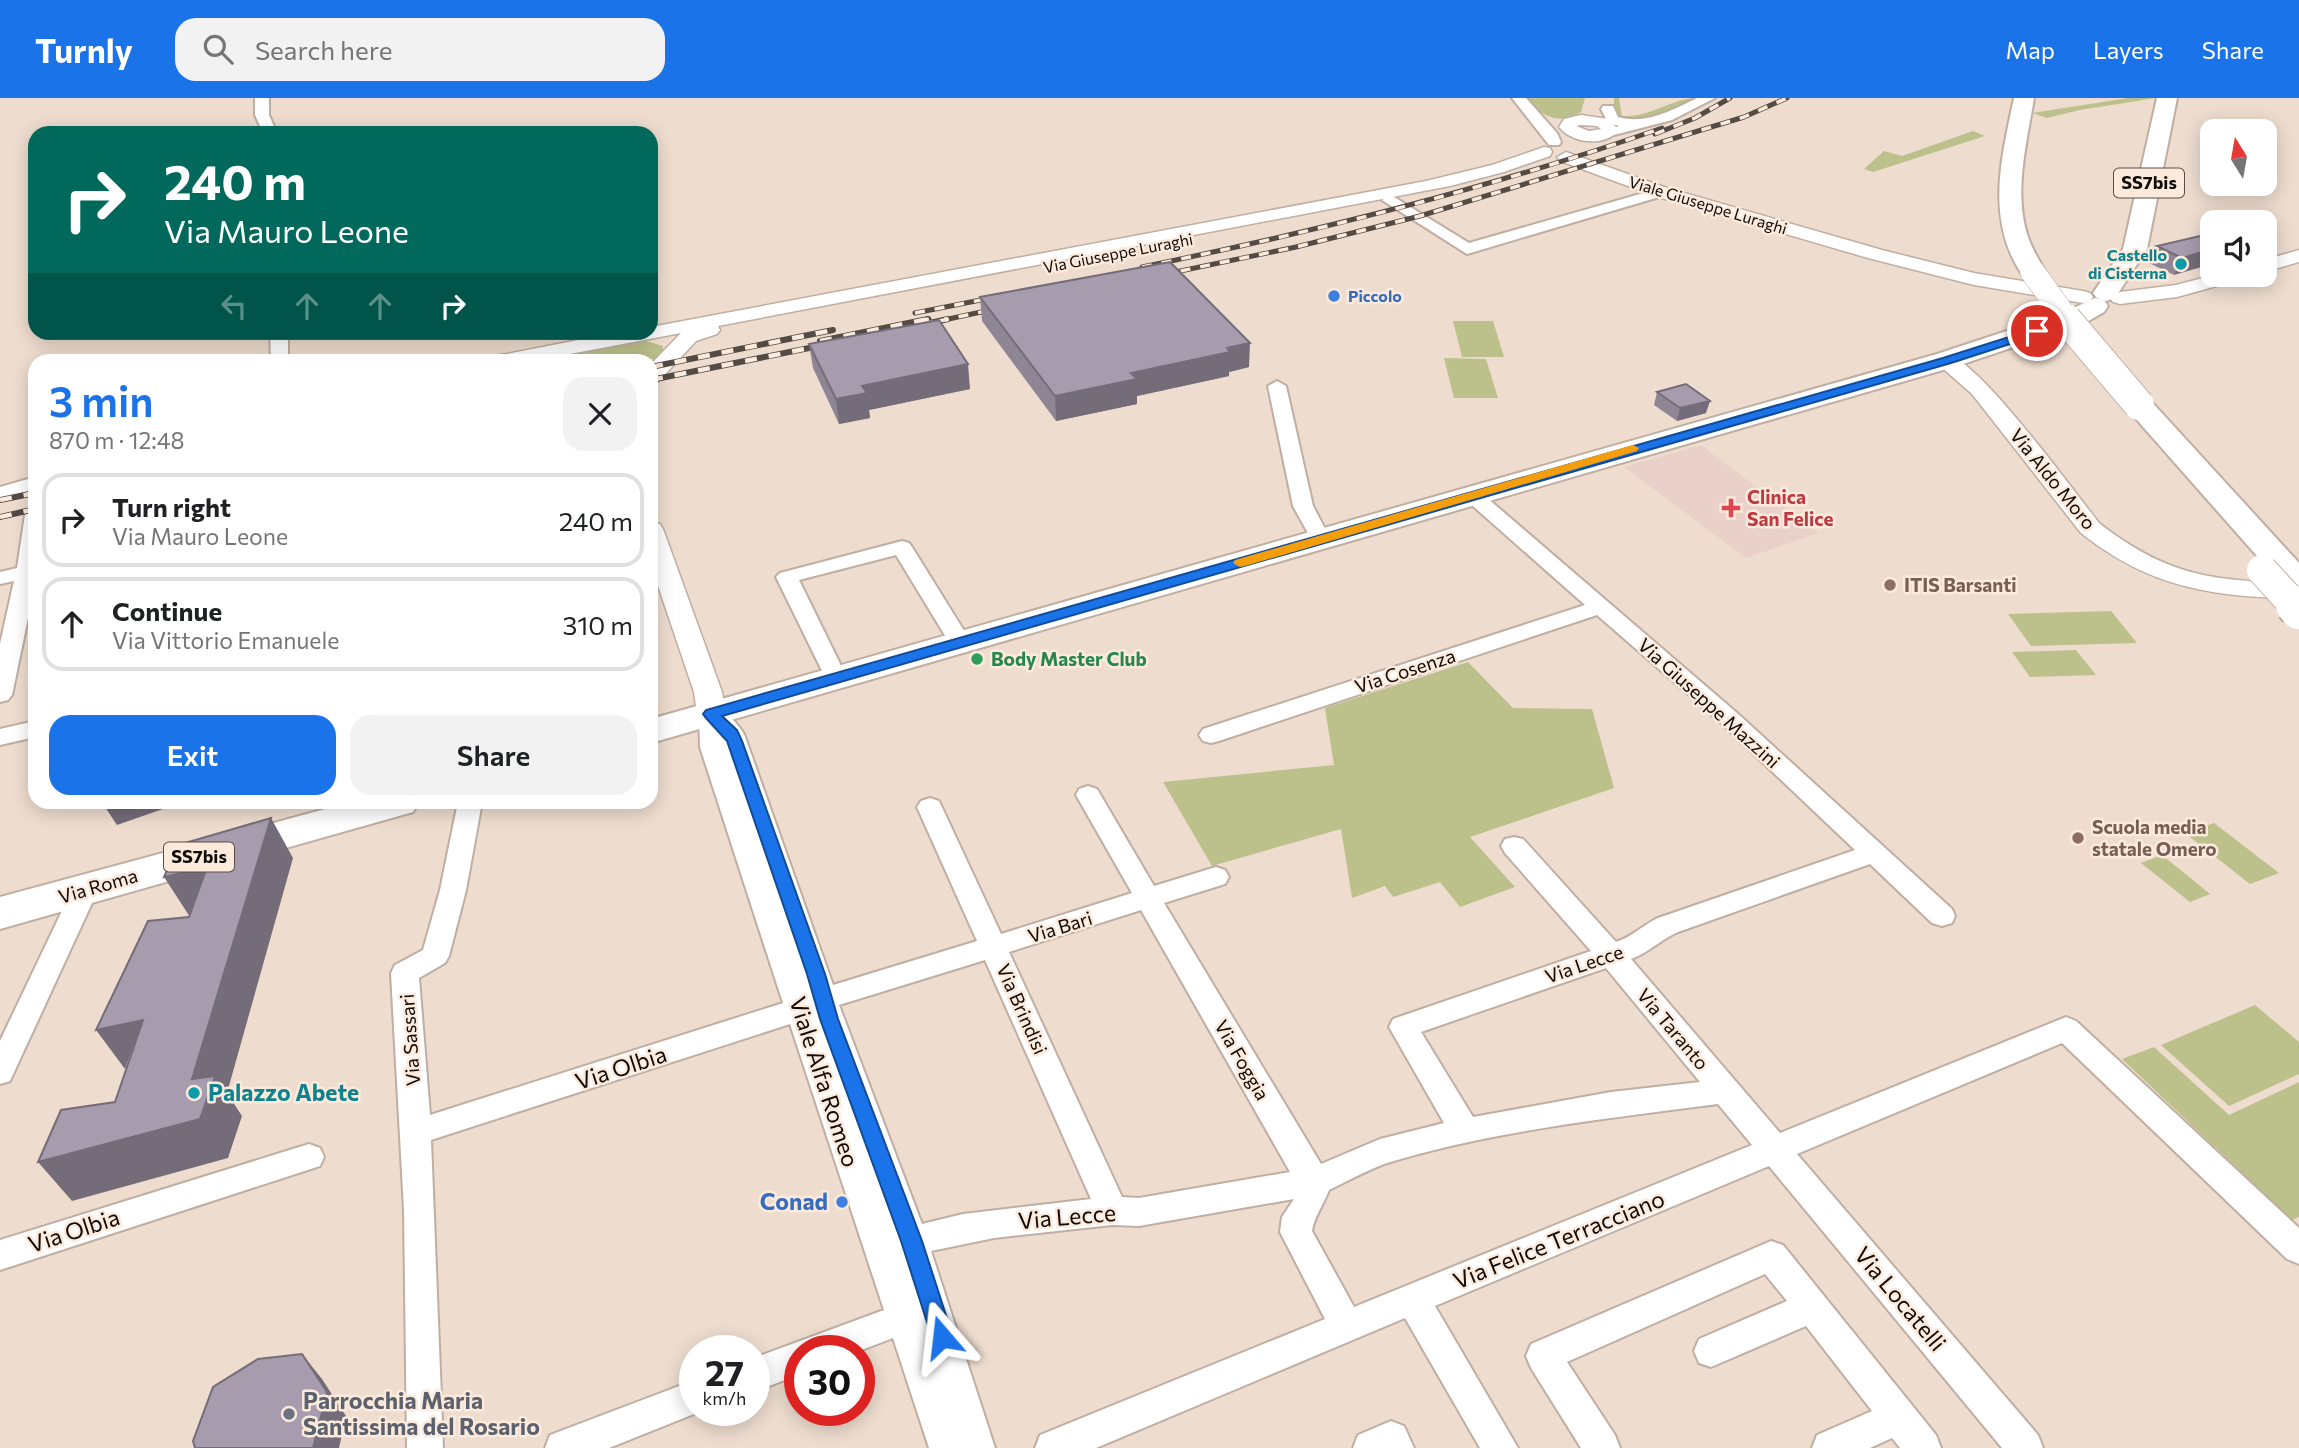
<!DOCTYPE html>
<meta charset="utf-8">
<style>
:root{--surface:#fff;--page:#f2f2f2;--text:#202124;--muted:#757577;--line:#e0e0e0;--accent:#1a73e8}
body{margin:0;font-family:Commissioner,sans-serif;background:var(--page);color:var(--text);height:100vh;display:flex;flex-direction:column;font-size:26px;white-space:nowrap}
*{box-sizing:border-box;margin:0}
p{font-size:23px;color:var(--muted)}
.icon{flex:none;width:38px;height:38px;fill:none;stroke:currentColor;stroke-width:2;stroke-linecap:round;stroke-linejoin:round}
.map{position:relative;flex:1;overflow:hidden}
.sheet{position:absolute;left:28px;top:256px;width:630px;height:455px;display:flex;flex-direction:column;background:var(--surface);border-radius:21px;box-shadow:0 4px 18px #0003}
.sheet>*{flex:none}
.banner{position:absolute;left:28px;top:28px;width:630px;height:214px;border-radius:21px;box-shadow:0 4px 18px #0003;background:#00695c;color:#fff;overflow:hidden}
.needle{width:46px;rotate:349deg}
.buttons{position:absolute;left:2200px;top:21px;display:grid;gap:14px}
.buttons a{display:grid;place-items:center;width:77px;height:77px;border-radius:14px;background:var(--surface);box-shadow:0 4px 18px #0003;font-size:35px}
.speed{position:absolute;left:679px;top:1237px;display:flex;gap:14px;font-size:35px;font-weight:700;text-align:center}
.speed>*{display:grid;place-content:center;width:91px;height:91px;border-radius:50%;background:var(--surface);box-shadow:0 4px 18px #0003;line-height:1}
.speed small{font-size:18px;font-weight:400}
.speed .limit{border:10px solid #d22;background:#fff;color:#111}
.pin{position:absolute;display:grid;place-items:center;width:60px;height:60px;color:#fff;margin:-30px;border:4px solid #fff;border-radius:50%;box-shadow:0 2px 7px #0007}
.me{position:absolute;width:77px;margin:-38px;rotate:343deg;stroke-linejoin:round;filter:drop-shadow(0 0 5px #0008)}
.turn{display:flex;align-items:center;gap:24px;height:147px;padding:0 21px;font-size:32px}
.turn .icon{width:91px;height:91px;stroke-width:2.5}
.turn b{display:block;font-size:49px;line-height:60px}
.lanes{display:flex;align-items:center;height:66px;padding:0 21px;background:#0003;justify-content:center;gap:35px;direction:ltr}
.lanes .off{opacity:.35}
.round{display:grid;place-items:center;flex:none;width:74px;height:74px;border-radius:21px;background:var(--page)}
.headline{display:flex;align-items:center;justify-content:space-between;height:119px;padding:0 21px}
h1{font-size:42px;font-weight:600;line-height:52px;color:var(--accent)}
.action{display:flex;gap:14px;margin-top:auto;padding:14px 21px}
.action a{flex:1;height:80px;border-radius:21px;background:var(--accent);color:#fff;font-size:28px;font-weight:600;line-height:80px;text-align:center}
.action a+a{background:var(--page);color:var(--text)}
ul{padding:0;list-style:none}
li{display:flex;align-items:center;gap:21px;height:94px;margin:0 14px 10px;padding:0 7px;border:4px solid var(--line);border-radius:21px}
li div{flex:1}
li b{display:block;font-size:26px}
li em{font-style:normal}
header{display:flex;align-items:center;gap:42px;box-sizing:border-box;height:98px;padding:0 35px;background:var(--accent);color:#fff}
header strong{font-size:33px}
nav{display:flex;gap:38px;margin-inline-start:auto;font-size:24px}
.search{width:490px;height:63px;background:var(--page);display:flex;align-items:center;gap:18px;box-sizing:border-box;padding:0 24px;border-radius:21px;color:var(--muted);font-size:26px}
.map>svg:first-child{display:block}
.medical{fill:#e9d0c9}
.green{fill:#bcc08a}
.lines{fill:none;stroke-linecap:round;stroke-linejoin:round}
.minor-casing{stroke:#bfaea1;stroke-width:4}
.tertiary-casing{stroke:#bfaea1;stroke-width:3}
.primary-casing{stroke:#bfaea1;stroke-width:4}
.trunk-casing{stroke:#bfaea1;stroke-width:4}
.minor{fill:#fff;fill-rule:evenodd}
.tertiary{fill:#fff;fill-rule:evenodd}
.primary{fill:#fff;fill-rule:evenodd}
.trunk{fill:#fff;fill-rule:evenodd}
.rail-far1-casing{stroke:#534b44;stroke-width:5}
.rail-casing{stroke:#534b44;stroke-width:6}
.rail-far1{stroke:#fceadc;stroke-width:3.5;stroke-dasharray:10;stroke-linecap:butt}
.rail{stroke:#fceadc;stroke-width:4.5;stroke-dasharray:12;stroke-linecap:butt}
.trunk-bridge-far2-casing{stroke:#bfaea1;stroke-width:25;stroke-linecap:butt}
.trunk-bridge-far1-casing{stroke:#bfaea1;stroke-width:32;stroke-linecap:butt}
.trunk-bridge-casing{stroke:#bfaea1;stroke-width:42;stroke-linecap:butt}
.trunk-bridge-far2{stroke:#fff;stroke-width:24}
.trunk-bridge-far1{stroke:#fff;stroke-width:30}
.trunk-bridge{stroke:#fff;stroke-width:38}
.wall{fill:#8f8695}
.shaded-wall{fill:#746d79}
.building{fill:#a69cad;stroke:#746d79;stroke-width:2}
.route{fill:#1a73e8;stroke:#114b97;stroke-width:2}
.slow{fill:#f59e0b}
.culture-dot{fill:#0f9aa8;stroke:#fceadc;stroke-width:2.5}
.shop-dot{fill:#3f7fe0;stroke:#fceadc;stroke-width:2.5}
.health-dot{fill:#e0444e;stroke:#fceadc;stroke-width:2.5}
.education-dot{fill:#8d6e63;stroke:#fceadc;stroke-width:2.5}
.leisure-dot{fill:#2e9e5b;stroke:#fceadc;stroke-width:2.5}
.worship-dot{fill:#6b7280;stroke:#fceadc;stroke-width:2.5}
.labels{text-anchor:middle;stroke-width:5;stroke-linejoin:round;paint-order:stroke}
.far-street-label{font-size:16px;fill:#100b07;stroke:#fceadc}
.far-culture-label{font-size:16px;font-weight:bold;fill:#0d838f;stroke:#fceadc;text-anchor:end}
.far-shop-label{font-size:16px;font-weight:bold;fill:#366cbe;stroke:#fceadc;text-anchor:start}
.shield{fill:#fceadc;stroke:#574e47;stroke-width:2}
.shield-label{font-size:18px;font-weight:bold;fill:#100b07}
.street-label{font-size:19px;fill:#100b07;stroke:#fceadc}
.health-label{font-size:19px;font-weight:bold;fill:#be3a42;stroke:#fceadc;text-anchor:start}
.education-label{font-size:19px;font-weight:bold;fill:#785e54;stroke:#fceadc;text-anchor:start}
.leisure-label{font-size:19px;font-weight:bold;fill:#27864d;stroke:#fceadc;text-anchor:start}
.near-street-label{font-size:23px;fill:#100b07;stroke:#fceadc}
.near-culture-label{font-size:23px;font-weight:bold;fill:#0d838f;stroke:#fceadc;text-anchor:start}
.near-shop-label{font-size:23px;font-weight:bold;fill:#366cbe;stroke:#fceadc;text-anchor:end}
.near-worship-label{font-size:23px;font-weight:bold;fill:#5b616d;stroke:#fceadc;text-anchor:start}
</style>
<header>
<strong>Turnly</strong>
<div class="search"><svg class="icon" aria-label="search" viewBox="0 0 24 24"><circle cx="10" cy="10" r="6"/><path d="M15 15l6 6"/></svg>Search here</div>
<nav><a>Map</a><a>Layers</a><a>Share</a></nav>
</header>
<div class="map">
<svg width="2299" height="1350" viewBox="0 0 2299 1350">
<rect width="100%" height="100%" fill="#eeddcf"/>
<polygon class="medical" points="1701,347 1702,348 1818,435 1746,460 1624,369"/>
<g class="green">
<path d="M1525 0H1585L1581 14C1558 28 1541 18 1525 0Z"/>
<path d="M1614 0H1619L1622 18C1650 20 1671 0 1698 0L1646 23 1618 21 1614 15Z"/>
<polygon points="2128,0 2156,0 2080,12 2047,20 2032,15"/>
<polygon points="1973,33 1985,38 1873,74 1864,71 1884,53 1902,58"/>
<polygon points="1453,223 1493,223 1504,259 1462,259"/>
<polygon points="646,243 663,248 663,253 656,261 542,262"/>
<polygon points="1444,260 1486,261 1498,300 1454,300"/>
<polygon points="2111,513 2137,545 2031,548 2008,516"/>
<polygon points="2076,552 2096,577 2030,579 2012,554"/>
<polygon points="1468,564 1513,610 1592,611 1614,690 1470,739 1515,789 1460,809 1440,784 1393,799 1385,788 1352,800 1341,731 1212,768 1163,684 1334,667 1325,610"/>
<polygon points="2214,725 2279,775 2250,786 2185,735"/>
<polygon points="2162,757 2210,796 2190,804 2141,765"/>
<polygon points="2255,907 2299,944 2299,976 2229,1008 2161,947"/>
<polygon points="2154,949 2229,1017 2299,984 2299,1119 2292,1122 2122,961"/>
</g>
<g class="lines">
<g class="minor-casing">
<g id="minor">
<polygon points="255,0 269,0 269,17 277,35 263,35 255,17"/>
<polygon points="1512,0 1526,0 1557,35 1561,44 1559,47 1549,47"/>
<path d="M1697 0H1715L1672 22 1610 38 1603 34 1619 28 1608 25 1601 11 1603 8H1613L1618 19C1647 27 1672 12 1697 0Z"/>
<polygon points="1661,90 1668,94 1666,97 1467,156 1382,102 1389,98 1394,99 1469,145"/>
<polygon points="270,234 288,234 288,262 271,262"/>
<polygon points="1277,283 1286,288 1313,408 1331,442 1328,446 1314,446 1293,408 1268,288"/>
<polygon points="35,379 35,391 0,401 0,389"/>
<path d="M1472 391 1479 393 1737 615 1952 811 1955 818 1952 825 1942 828 1932 825 1870 766 1678 834C1660 842 1648 855 1631 861L1780 1035 2066 919 2076 923 2299 1130V1166L2287 1161 2062 945 1797 1056 2038 1337 2043 1350H2002L1769 1068 1435 1208 1518 1350H1480L1405 1220 1096 1350H1035L1040 1337 1325 1221 1280 1134 1282 1119 1294 1101 1139 1128 1112 1127 994 1140 931 1153 995 1350H929L893 1240 859 1253H800V1276L754 1294V1260L884 1212 790 926 431 1042 443 1350H407L404 1112 391 875 395 867 423 852 440 792 458 704H482L466 792 449 858 445 865 419 880 430 1017 783 905 700 649 699 616 703 611C720 606 735 622 744 636L833 887 977 843 917 709 921 703 930 700 939 703 1001 836 1132 795 1076 697 1079 691 1088 688 1097 691 1154 788 1216 769 1225 772 1229 779 1225 786 1164 805 1321 1066 1380 1041 1444 1025 1389 929 1393 921 1591 853 1505 755 1501 748 1505 741 1514 739 1523 741 1616 844C1632 839 1643 827 1658 820L1855 752 1721 625 1597 517 1219 643 1211 645 1203 643 1199 637 1203 631 1585 507 1465 401 1462 397 1465 393ZM1141 812 1290 1074 1139 1100 1122 1099 1009 854ZM985 862 1091 1101 963 1116 922 1126 839 907ZM1606 870 1700 984 1611 994 1473 1019 1421 934ZM1718 1006 1752 1047 1354 1209 1312 1133C1314 1119 1324 1106 1329 1092 1348 1083 1367 1072 1387 1065 1490 1033 1611 1020 1718 1006Z"/>
<polygon points="35,411 35,486 12,597 8,602 0,604 0,546 14,483 0,486 0,474 17,470 25,417 28,413"/>
<polygon points="902,443 909,445 912,449 971,544 968,549 952,549 896,457 799,482 847,580 844,585 836,587 828,585 776,479 780,475"/>
<polygon points="35,623 35,639 0,647 0,631"/>
<polygon points="85,782 94,785 98,792 10,983 0,986 0,943 72,792 76,785"/>
<polygon points="309,1046 320,1050 324,1059 320,1068 0,1172 0,1142"/>
<polygon points="1771,1143 1783,1147 1936,1337 1941,1350 1900,1350 1892,1340 1870,1350 1812,1350 1817,1337 1872,1313 1806,1228 1711,1269 1699,1265 1694,1253 1699,1241 1787,1203 1765,1176 1567,1264 1615,1337 1620,1350 1581,1350 1531,1270 1526,1258 1531,1246"/>
<polygon points="695,1282 695,1312 704,1312 609,1350 545,1350 550,1337"/>
<polygon points="1391,1323 1404,1328 1414,1350 1353,1350 1358,1337"/>
</g>
</g>
<g class="tertiary-casing">
<g id="tertiary">
<path d="M1581 17 1608 21 1619 32C1605 49 1573 46 1559 29L1564 21ZM1581 27 1597 28 1601 31 1589 33 1576 28Z"/>
<polygon points="1544,49 1550,50 1552,54 1550,58 1504,74 1450,88 718,228 720,232 717,236 696,243 659,283 651,284 651,266 681,235 538,262 496,262 499,257 507,256 619,234 651,234 651,229 1426,83 1492,67"/>
<polygon points="1566,54 1667,90 1882,152 1974,175 2083,193 2090,195 2093,199 2090,203 2083,205 1974,187 1868,160 1655,98 1560,63 1557,59"/>
<polygon points="2299,152 2299,164 2264,174 2264,162"/>
<polygon points="2214,177 2245,177 2242,181 2177,199 2120,206 2113,204 2110,200 2113,196 2120,194 2176,187"/>
<path d="M1947 256C1980 264 2073 392 2099 425 2168 479 2214 483 2299 485V501C2212 498 2152 491 2081 435L1972 296 1939 267 1936 262 1939 257Z"/>
<polygon points="651,424 660,426 663,431 722,594 725,616 721,623 711,625 701,623 697,616 694,594 651,467"/>
</g>
</g>
<g class="primary-casing">
<g id="primary">
<polygon points="2157,0 2177,0 2147,151 2115,200 2106,203 2097,200 2093,195 2123,151"/>
<polygon points="2095,200 2104,202 2108,208 2104,214 2085,225 1957,268 651,645 651,621 1937,256 2067,213"/>
<polygon points="351,704 419,704 413,714 0,831 0,799"/>
</g>
</g>
<g class="trunk-casing">
<g id="trunk">
<path d="M2014 0H2034C2027 44 2013 95 2028 139 2032 151 2039 162 2045 173L2041 178 2032 181 2023 178C1985 123 2001 61 2014 0Z"/>
<polygon points="2139,298 2149,301 2299,465 2299,495 2287,492 2129,313 2125,307 2129,301"/>
</g>
</g>
<use href="#minor" class="minor"/>
<use href="#tertiary" class="tertiary"/>
<use href="#primary" class="primary"/>
<use href="#trunk" class="trunk"/>
<g class="rail-far1-casing">
<g id="rail-far1">
<polyline points="1655,36 1695,20 1730,0"/>
<path d="M1142 169C1319 133 1492 90 1662 30"/>
<polyline points="1161,177 1296,149 1420,118 1744,19 1787,0"/>
<polyline points="915,215 1001,198"/>
<polyline points="919,223 929,221"/>
<polyline points="939,223 1000,210"/>
</g>
</g>
<g class="rail-casing">
<g id="rail">
<polyline points="921,227 948,221"/>
<polyline points="820,243 928,221"/>
<polyline points="651,269 833,232"/>
<polyline points="651,282 829,246"/>
<polyline points="0,402 35,395"/>
<polyline points="0,419 35,411"/>
</g>
</g>
<use href="#rail-far1" class="rail-far1"/>
<use href="#rail" class="rail"/>
<g class="trunk-bridge-far2-casing">
<polyline id="trunk-bridge-far2" points="2032,173 2068,223"/>
</g>
<g class="trunk-bridge-far1-casing">
<g id="trunk-bridge-far1">
<polyline points="2066,221 2139,307"/>
<polyline points="2262,472 2296,509"/>
</g>
</g>
<g class="trunk-bridge-casing">
<polyline id="trunk-bridge" points="2295,507 2299,512"/>
</g>
<use href="#trunk-bridge-far2" class="trunk-bridge-far2"/>
<use href="#trunk-bridge-far1" class="trunk-bridge-far1"/>
<use href="#trunk-bridge" class="trunk-bridge"/>
</g>
<g class="wall">
<polygon points="2200,138 2174,177 2149,165 2157,148"/>
<polygon points="980,199 1249,269 1229,274 1229,278 1137,298 1137,306 1056,323 982,223"/>
<polygon points="809,246 970,291 869,312 870,320 839,326 813,270"/>
<polygon points="1657,294 1706,315 1677,323 1654,307"/>
</g>
<g class="shaded-wall">
<polygon points="2212,151 2212,166 2174,177 2182,160"/>
<polygon points="1250,245 1249,269 1229,274 1229,278 1137,298 1137,306 1056,323 1055,298 1131,275"/>
<polygon points="968,266 970,291 869,312 870,320 839,326 836,301 862,288"/>
<polygon points="1710,303 1706,315 1677,323 1680,310"/>
<polygon points="112,704 183,704 117,727 103,706"/>
<polygon points="271,720 293,760 227,995 242,1018 228,1060 72,1103 38,1064 192,981"/>
<polygon points="207,769 190,819 164,779"/>
<polygon points="143,922 125,971 96,932"/>
<polygon points="302,1256 322,1281 346,1318 339,1350 313,1350"/>
</g>
<g class="building">
<polygon points="2200,138 2212,143 2212,151 2182,160 2157,148"/>
<polygon points="1170,164 1250,245 1227,250 1230,254 1131,275 1137,281 1055,298 980,199"/>
<polygon points="939,222 968,266 862,288 867,295 836,301 809,246"/>
<polygon points="1686,286 1710,303 1680,310 1657,294"/>
<polygon points="271,720 192,981 215,978 200,1021 38,1064 61,1012 115,1004 143,922 96,932 148,823 189,819 207,769 164,779 178,747"/>
<polygon points="302,1256 327,1294 313,1350 195,1350 193,1343 213,1289 258,1261"/>
</g>
<polygon class="route" points="2037,230 2042,233 2041,236 1951,265 722,618 737,632 742,643 825,876 838,921 922,1143 953,1239 950,1246 942,1249 934,1246 901,1143 820,921 807,876 727,643 706,620 703,616 706,612 1943,260"/>
<polygon class="slow" points="1633,347 1639,350 1637,353 1245,468 1240,469 1233,465 1235,462"/>
<g class="culture-dot">
<circle cx="2181" cy="166" r="7"/>
<circle cx="194" cy="995" r="7"/>
</g>
<g class="shop-dot">
<circle cx="1334" cy="198" r="7"/>
<circle cx="842" cy="1104" r="7"/>
</g>
<path class="health-dot" d="M1727.5 399.5h7v7h7v7h-7v7h-7v-7h-7v-7h7z"/>
<g class="education-dot">
<circle cx="1890" cy="487" r="7"/>
<circle cx="2078" cy="740" r="7"/>
</g>
<circle class="leisure-dot" cx="977" cy="561" r="7"/>
<circle class="worship-dot" cx="289" cy="1316" r="7"/>
<g class="labels">
<g class="far-street-label">
<text transform="translate(1708 107) rotate(17)" y="6">Viale Giuseppe Luraghi</text>
<text transform="translate(1118 155) rotate(-11)" y="6">Via Giuseppe Luraghi</text>
</g>
<g class="far-culture-label">
<text x="2167" y="163">Castello<tspan x="2167" dy="18">di Cisterna</tspan></text>
</g>
<g class="far-shop-label">
<text x="1348" y="204">Piccolo</text>
</g>
<g class="shield">
<rect x="2114" y="70.5" width="70" height="29" rx="5"/>
<rect x="164" y="744.5" width="70" height="29" rx="5"/>
</g>
<g class="shield-label">
<text x="2149" y="91">SS7bis</text>
<text x="199" y="765">SS7bis</text>
</g>
<g class="street-label">
<text transform="translate(2053 381) rotate(51)" y="7">Via Aldo Moro</text>
<text transform="translate(1405 573) rotate(-18)" y="7">Via Cosenza</text>
<text transform="translate(1709 605) rotate(42)" y="7">Via Giuseppe Mazzini</text>
<text transform="translate(98 788) rotate(-16)" y="7">Via Roma</text>
<text transform="translate(1060 829) rotate(-17)" y="7">Via Bari</text>
<text transform="translate(1584 866) rotate(-19)" y="7">Via Lecce</text>
<text transform="translate(1022 911) rotate(66)" y="7">Via Brindisi</text>
<text transform="translate(1673 931) rotate(50)" y="7">Via Taranto</text>
<text transform="translate(410 942) rotate(-94)" y="7">Via Sassari</text>
<text transform="translate(1242 962) rotate(60)" y="7">Via Foggia</text>
</g>
<g class="health-label">
<text x="1747" y="406">Clinica<tspan x="1747" dy="22">San Felice</tspan></text>
</g>
<g class="education-label">
<text x="1904" y="494">ITIS Barsanti</text>
<text x="2092" y="736">Scuola media<tspan x="2092" dy="22">statale Omero</tspan></text>
</g>
<g class="leisure-label">
<text x="991" y="568">Body Master Club</text>
</g>
<g class="near-street-label">
<text transform="translate(621 970) rotate(-18)" y="8">Via Olbia</text>
<text transform="translate(824 984) rotate(72)" y="8">Viale Alfa Romeo</text>
<text transform="translate(1067 1119) rotate(-5)" y="8">Via Lecce</text>
<text transform="translate(74 1133) rotate(-18)" y="8">Via Olbia</text>
<text transform="translate(1559 1142) rotate(-22)" y="8">Via Felice Terracciano</text>
<text transform="translate(1900 1201) rotate(50)" y="8">Via Locatelli</text>
</g>
<g class="near-culture-label">
<text x="208" y="1003">Palazzo Abete</text>
</g>
<g class="near-shop-label">
<text x="828" y="1112">Conad</text>
</g>
<g class="near-worship-label">
<text x="303" y="1311">Parrocchia Maria<tspan x="303" dy="26">Santissima del Rosario</tspan></text>
</g>
</g>
</svg>
<div class="buttons">
<a><svg class="needle" viewBox="-14 -14 28 28"><path d="M0-13l5 13h-10z" fill="#e53935"/><path d="M0 13l5-13h-10z" fill="#757577"/></svg></a>
<a><svg class="icon" aria-label="sound" viewBox="0 0 24 24"><path d="M4 9h4l5-4v14l-5-4H4zM17 9q2 3 0 6"/></svg></a>
</div>
<div class="speed"><div>27<small>km/h</small></div><div class="limit">30</div></div>
<div class="pin" style="left:2037px;top:233px;background:#d93025"><svg class="icon" aria-label="arrive" viewBox="0 0 24 24"><path d="M6 21V4h12l-3 4 3 4H6"/></svg></div>
<svg class="me" style="left:942px;top:1239px" viewBox="-20 -20 40 40"><path d="M0-17L14 15 0 8-14 15z" fill="#1a73e8" stroke="#fff" stroke-width="4"/></svg>
<div class="banner">
<div class="turn"><svg class="icon" aria-label="right" viewBox="0 0 24 24"><path d="M7 20v-9h11M14 6l5 5-5 5"/></svg><div><b>240 m</b>Via Mauro Leone</div></div>
<div class="lanes"><svg class="icon off" aria-label="left" viewBox="0 0 24 24"><path d="M17 20v-9H6M10 6l-5 5 5 5"/></svg><svg class="icon off" aria-label="ahead" viewBox="0 0 24 24"><path d="M12 20V5M6 11l6-6 6 6"/></svg><svg class="icon off" aria-label="ahead" viewBox="0 0 24 24"><path d="M12 20V5M6 11l6-6 6 6"/></svg><svg class="icon" aria-label="right" viewBox="0 0 24 24"><path d="M7 20v-9h11M14 6l5 5-5 5"/></svg></div>
</div>
<section class="sheet">
<div class="headline"><div><h1>3 min</h1><p>870 m · 12:48</p></div><a class="round"><svg class="icon" aria-label="close" viewBox="0 0 24 24"><path d="M6 6l12 12M18 6L6 18"/></svg></a></div>
<ul>
<li><svg class="icon" aria-label="right" viewBox="0 0 24 24"><path d="M7 20v-9h11M14 6l5 5-5 5"/></svg><div><b>Turn right</b><p>Via Mauro Leone</p></div><em>240 m</em></li>
<li><svg class="icon" aria-label="ahead" viewBox="0 0 24 24"><path d="M12 20V5M6 11l6-6 6 6"/></svg><div><b>Continue</b><p>Via Vittorio Emanuele</p></div><em>310 m</em></li>
</ul>
<div class="action"><a>Exit</a><a>Share</a></div>
</section>
</div>
